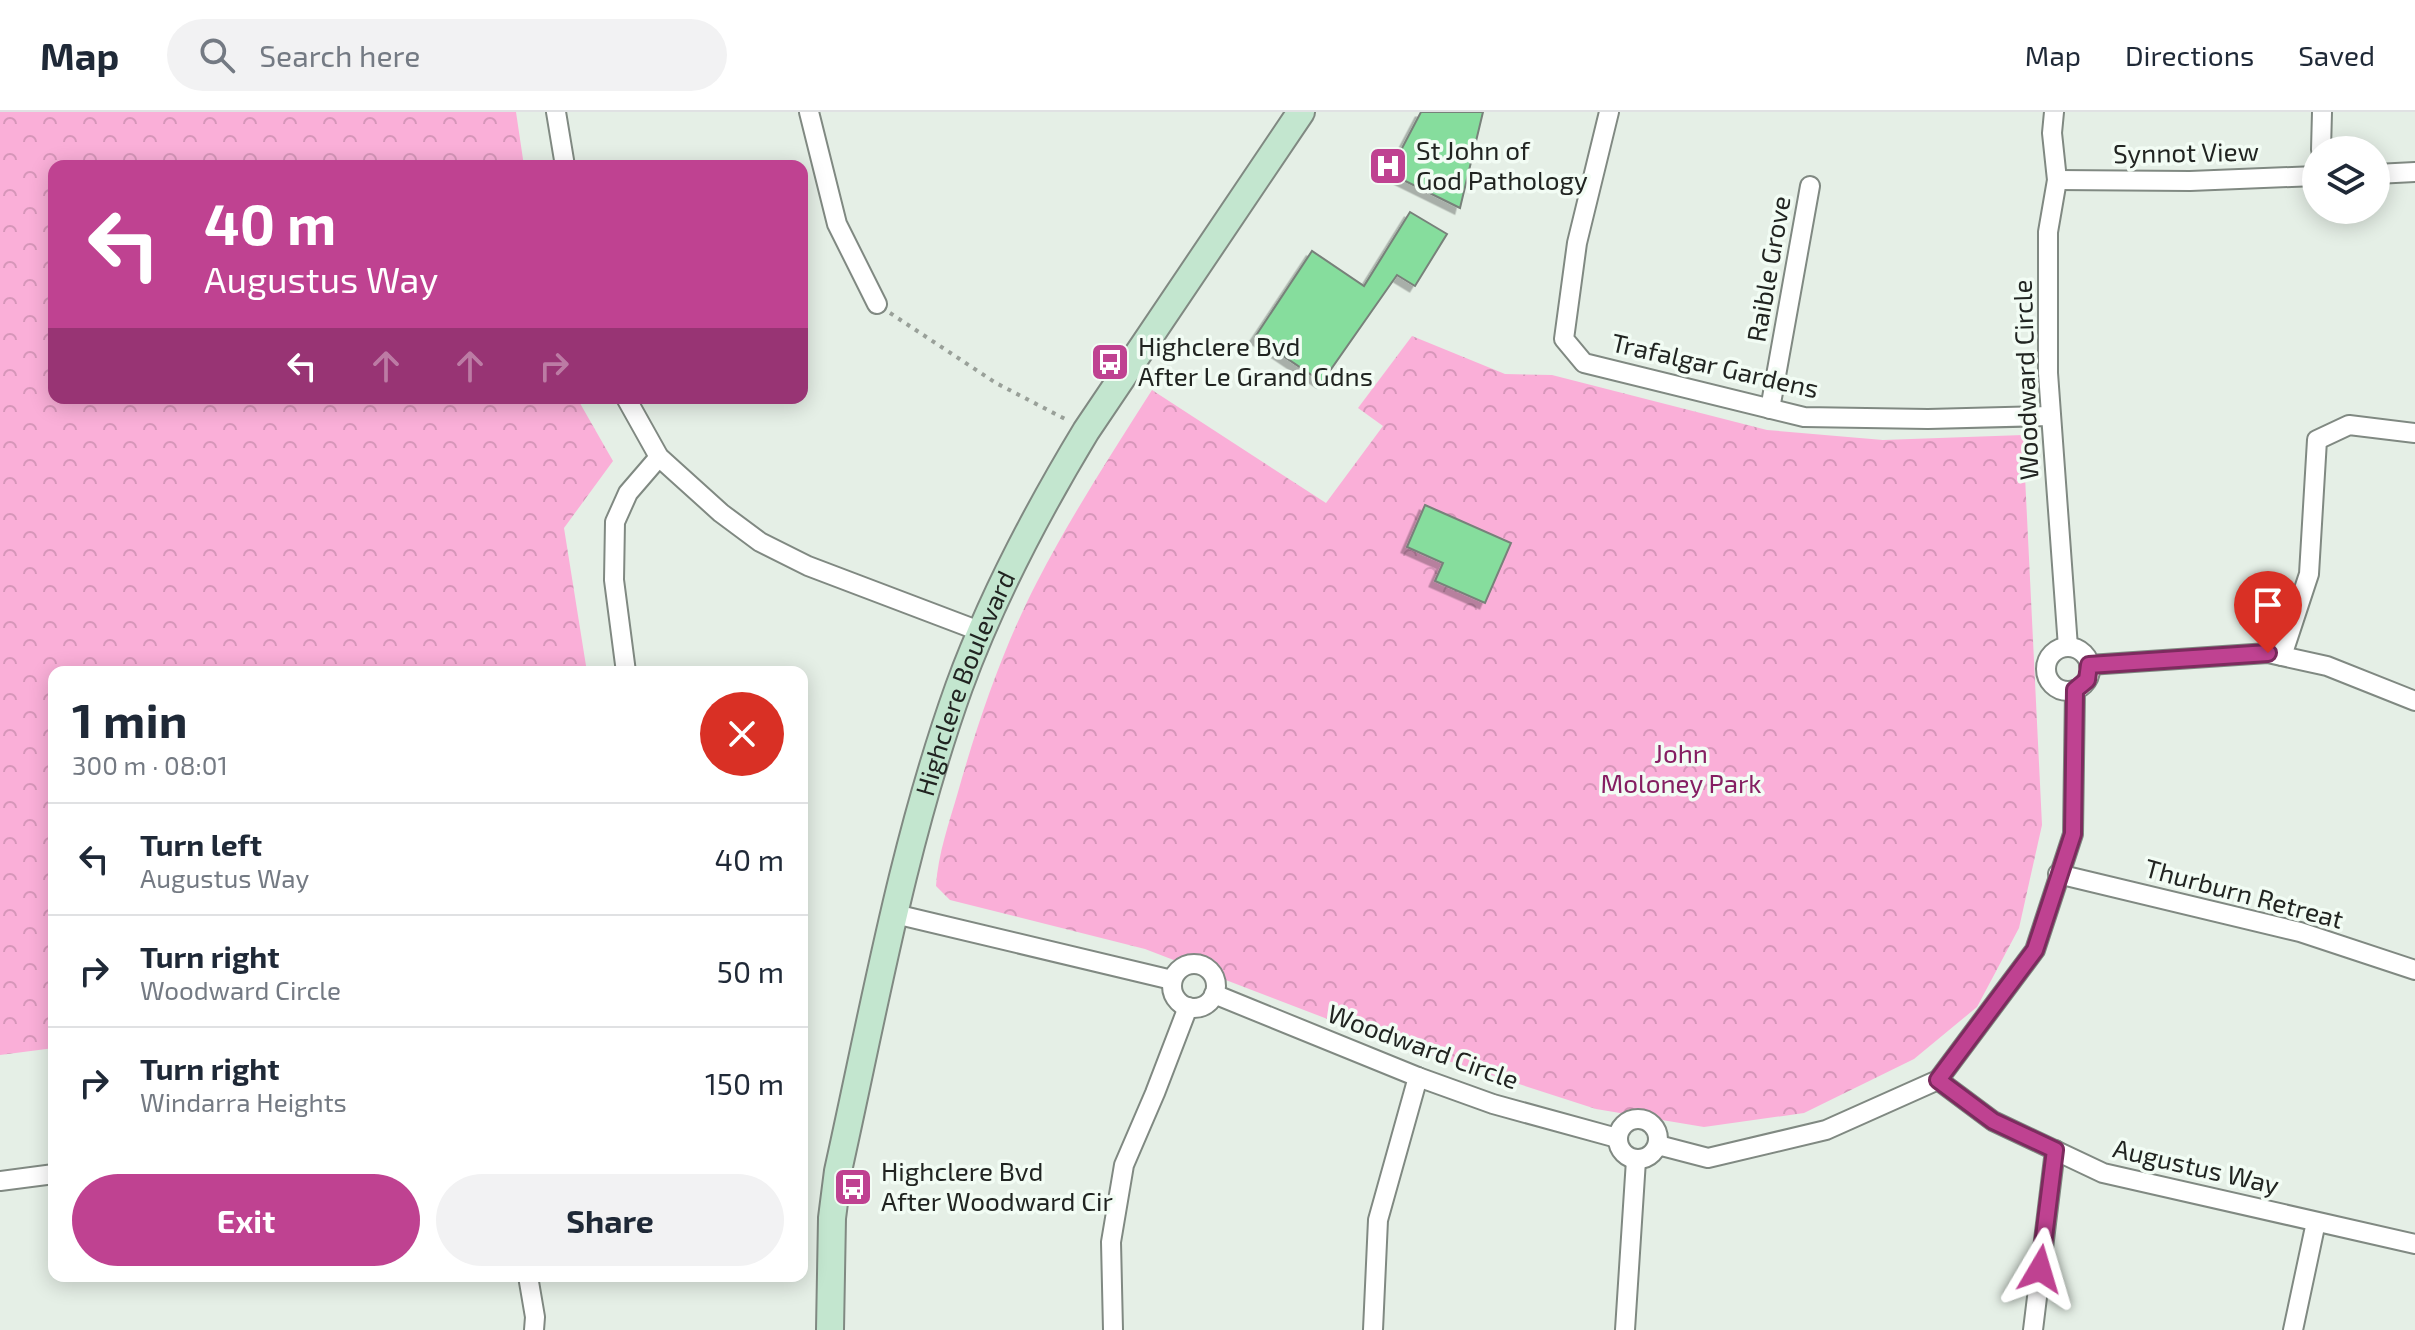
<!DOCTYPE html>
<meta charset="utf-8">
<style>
:root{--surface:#fff;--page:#f2f2f3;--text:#1f2937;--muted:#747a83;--line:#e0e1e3;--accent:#bf4291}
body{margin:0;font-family:"Exo 2",sans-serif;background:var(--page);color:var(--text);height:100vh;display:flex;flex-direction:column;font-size:30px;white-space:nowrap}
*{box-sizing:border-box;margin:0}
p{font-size:26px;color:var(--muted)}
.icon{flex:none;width:44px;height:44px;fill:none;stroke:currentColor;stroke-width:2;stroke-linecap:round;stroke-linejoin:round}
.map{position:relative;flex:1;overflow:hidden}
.panel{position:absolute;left:48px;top:554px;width:760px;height:616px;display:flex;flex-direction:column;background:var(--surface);border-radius:16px;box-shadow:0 4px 20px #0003}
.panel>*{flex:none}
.hud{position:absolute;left:48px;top:48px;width:760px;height:244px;border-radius:16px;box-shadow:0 4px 20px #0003;background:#bf4291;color:#fff;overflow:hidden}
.tools{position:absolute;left:2302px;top:24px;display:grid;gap:16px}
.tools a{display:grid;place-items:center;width:88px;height:88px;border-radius:50%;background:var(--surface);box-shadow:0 4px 20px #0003;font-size:40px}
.pin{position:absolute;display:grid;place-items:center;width:68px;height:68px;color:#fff;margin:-82px -34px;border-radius:50% 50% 50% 0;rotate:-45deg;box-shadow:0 0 8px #0007}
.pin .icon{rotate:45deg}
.me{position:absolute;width:88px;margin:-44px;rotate:7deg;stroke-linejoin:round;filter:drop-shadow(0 0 6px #0008)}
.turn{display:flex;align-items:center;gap:28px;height:168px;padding:0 24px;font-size:36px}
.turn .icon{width:104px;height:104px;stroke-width:2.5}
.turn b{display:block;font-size:56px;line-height:68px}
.lanes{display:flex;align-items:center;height:76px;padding:0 24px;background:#0003;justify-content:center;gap:40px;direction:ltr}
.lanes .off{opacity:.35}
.round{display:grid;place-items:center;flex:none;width:84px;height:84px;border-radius:42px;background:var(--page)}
.overview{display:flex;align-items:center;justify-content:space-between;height:136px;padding:0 24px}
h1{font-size:48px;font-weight:700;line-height:60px}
.primary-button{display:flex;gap:16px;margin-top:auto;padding:16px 24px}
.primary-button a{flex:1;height:92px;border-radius:48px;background:var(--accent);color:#fff;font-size:32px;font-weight:700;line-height:92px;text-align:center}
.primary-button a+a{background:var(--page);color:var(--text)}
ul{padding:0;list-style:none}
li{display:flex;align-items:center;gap:24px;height:112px;padding:0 24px;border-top:2px solid var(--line)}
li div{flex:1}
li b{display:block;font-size:30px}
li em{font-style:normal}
header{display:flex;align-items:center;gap:48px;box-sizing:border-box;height:112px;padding:0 40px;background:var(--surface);border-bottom:2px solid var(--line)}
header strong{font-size:38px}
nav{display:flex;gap:44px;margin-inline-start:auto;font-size:28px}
.search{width:560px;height:72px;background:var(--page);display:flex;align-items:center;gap:20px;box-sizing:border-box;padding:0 28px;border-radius:44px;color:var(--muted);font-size:30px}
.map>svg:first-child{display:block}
.forest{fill:url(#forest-crowns)}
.building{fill:#86dd9d;stroke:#78817a;stroke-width:2;filter:url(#shadow)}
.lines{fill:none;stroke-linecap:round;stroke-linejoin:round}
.street-casing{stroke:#808982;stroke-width:22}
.secondary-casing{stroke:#808982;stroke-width:30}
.path{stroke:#99a099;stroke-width:4;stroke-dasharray:4 6;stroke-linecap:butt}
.street{stroke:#fff;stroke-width:18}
.secondary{stroke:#c3e6cf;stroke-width:26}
.route-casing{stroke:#7c2b5e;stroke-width:20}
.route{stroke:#bf4291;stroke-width:14}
.labels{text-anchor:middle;stroke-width:7;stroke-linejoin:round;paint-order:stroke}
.poi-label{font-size:26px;fill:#212421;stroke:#f2fcf4;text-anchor:start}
.street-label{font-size:26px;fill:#212421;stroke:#f2fcf4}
.park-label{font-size:26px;fill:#851e62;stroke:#f2fcf4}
</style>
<header>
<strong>Map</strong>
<div class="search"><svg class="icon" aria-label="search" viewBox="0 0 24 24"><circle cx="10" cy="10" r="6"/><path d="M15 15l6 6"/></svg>Search here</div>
<nav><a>Map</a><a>Directions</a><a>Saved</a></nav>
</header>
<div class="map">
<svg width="2415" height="1218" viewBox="0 0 2415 1218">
<defs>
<pattern id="forest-crowns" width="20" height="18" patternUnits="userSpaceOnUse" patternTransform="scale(2)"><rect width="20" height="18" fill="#faafd8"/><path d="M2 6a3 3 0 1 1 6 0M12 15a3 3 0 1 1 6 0" fill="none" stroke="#d696b9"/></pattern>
<filter id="shadow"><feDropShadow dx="-5.5" dy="5.5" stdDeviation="0" flood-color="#0004"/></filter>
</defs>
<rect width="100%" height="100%" fill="#e5efe6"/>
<g class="forest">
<polygon points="0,0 516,0 524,54 54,54 54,286 577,286 613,349 564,416 587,560 54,560 54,936 0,943"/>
<path d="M1412 224 1505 262 1552 263 1767 318 1883 328 2023 323 2042 713 2019 816 1977 895 1914 947 1804 1001 1704 1015 1596 997 1377 926 1145 837 950 788 936 774C938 742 949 711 958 680 978 609 1003 536 1037 470 1071 404 1112 341 1152 278L1326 391 1383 314 1358 296Z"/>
</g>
<g class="building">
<polygon points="1421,0 1483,0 1460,96 1389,61"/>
<polygon points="1410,100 1447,122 1415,174 1397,163 1322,270 1255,225 1312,139 1364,174"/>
<polygon points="1425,393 1511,431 1485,491 1435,469 1443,451 1407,435"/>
</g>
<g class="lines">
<g class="street-casing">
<g id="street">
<polyline points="556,0 565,54"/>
<polyline points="809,0 837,112 877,192"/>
<polyline points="1609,0 1577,131 1564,227 1584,251 1804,305 1928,307 2049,304"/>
<polyline points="2054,0 2052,21 2057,68 2048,120 2048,261 2068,535"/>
<polyline points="2321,38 2322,0"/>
<polyline points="2376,62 2415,60"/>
<polyline points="2057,68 2190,69 2316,64"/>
<polyline points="626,286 659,345 721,401 760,430 808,454 982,520"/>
<polyline points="1770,297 1810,74"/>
<circle cx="2068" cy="557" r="22"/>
<polyline points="2282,544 2309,462 2317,328 2349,313 2415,321"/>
<polyline points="2089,553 2268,541 2327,554 2415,589"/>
<polyline points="626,560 614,468 615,410 628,381 659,345"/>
<polyline points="2058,762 2300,820 2415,858"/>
<polyline points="895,802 1172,868"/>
<circle cx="1194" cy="874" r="22"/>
<polyline points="1214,882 1418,965 1493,992 1617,1026"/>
<polyline points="1938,968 1993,1009 2103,1061 2415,1132"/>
<circle cx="1638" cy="1027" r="20"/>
<polyline points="1658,1033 1708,1046 1826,1018 1938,968 2035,838 2073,722 2075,578"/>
<polyline points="0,1069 54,1062"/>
<polyline points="528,1164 535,1205 534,1218"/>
<polyline points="1113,1218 1111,1130 1124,1053 1155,981 1188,895"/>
<polyline points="1373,1218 1378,1108 1418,965"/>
<polyline points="1625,1218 1636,1048"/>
<polyline points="2033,1218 2055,1038"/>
<polyline points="2293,1218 2316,1110"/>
</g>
</g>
<g class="secondary-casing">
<g id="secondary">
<path id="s1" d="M830 1218 832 1106 838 1059C874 897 903 731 959 575 992 485 1037 400 1086 319L1301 0"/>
</g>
</g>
<polyline class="path" points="890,201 996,271 1067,308"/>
<use href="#street" class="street"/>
<use href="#secondary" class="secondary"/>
</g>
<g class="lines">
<g class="route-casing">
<polyline id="route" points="2040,1157 2055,1038 1993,1009 1938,968 2035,838 2073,722 2075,578 2087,568 2089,553 2268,541"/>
</g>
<use href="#route" class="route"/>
</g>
<defs>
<g id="hospital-square" transform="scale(2)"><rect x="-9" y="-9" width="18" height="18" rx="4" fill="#bf4291" stroke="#f2fcf4"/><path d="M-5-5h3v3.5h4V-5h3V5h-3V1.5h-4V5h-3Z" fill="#fff"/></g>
<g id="bus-square" transform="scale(2)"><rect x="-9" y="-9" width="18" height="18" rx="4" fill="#bf4291" stroke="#f2fcf4"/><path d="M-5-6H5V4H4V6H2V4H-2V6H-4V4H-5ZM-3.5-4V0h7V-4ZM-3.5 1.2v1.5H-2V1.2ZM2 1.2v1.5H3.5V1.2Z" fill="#fff"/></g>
</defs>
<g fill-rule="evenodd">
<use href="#hospital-square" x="1388" y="54"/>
<use href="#bus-square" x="1110" y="250"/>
<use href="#bus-square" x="853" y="1075"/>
</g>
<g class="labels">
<g class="poi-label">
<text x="1416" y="48">St John of<tspan x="1416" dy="30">God Pathology</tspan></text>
<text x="1138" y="244">Highclere Bvd<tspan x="1138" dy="30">After Le Grand Gdns</tspan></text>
<text x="881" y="1069">Highclere Bvd<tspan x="881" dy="30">After Woodward Cir</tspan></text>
</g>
<g class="street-label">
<text transform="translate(2186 41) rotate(-1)" y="9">Synnot View</text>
<text transform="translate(1769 157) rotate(-80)" y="9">Raible Grove</text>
<text transform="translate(1715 254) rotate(13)" y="9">Trafalgar Gardens</text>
<text transform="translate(2026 268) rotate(-92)" y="9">Woodward Circle</text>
<text dy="9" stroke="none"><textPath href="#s1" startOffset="664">Highclere Boulevard</textPath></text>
<text transform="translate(2244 782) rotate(15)" y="9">Thurburn Retreat</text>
<text transform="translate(1423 935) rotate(20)" y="9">Woodward Circle</text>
<text transform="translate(2196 1055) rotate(13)" y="9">Augustus Way</text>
</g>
<g class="park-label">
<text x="1681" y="651">John<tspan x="1681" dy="30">Moloney Park</tspan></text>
</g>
</g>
</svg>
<div class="tools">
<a><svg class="icon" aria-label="layers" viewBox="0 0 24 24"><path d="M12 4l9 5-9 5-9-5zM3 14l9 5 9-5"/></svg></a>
</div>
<div class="pin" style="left:2268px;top:541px;background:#d93025"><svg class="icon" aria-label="arrive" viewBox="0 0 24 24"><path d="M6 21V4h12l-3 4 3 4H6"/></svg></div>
<svg class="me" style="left:2040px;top:1157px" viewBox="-20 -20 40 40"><path d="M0-17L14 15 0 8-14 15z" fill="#bf4291" stroke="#fff" stroke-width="4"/></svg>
<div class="hud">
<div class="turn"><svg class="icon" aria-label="left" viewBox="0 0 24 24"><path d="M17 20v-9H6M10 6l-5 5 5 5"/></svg><div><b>40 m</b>Augustus Way</div></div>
<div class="lanes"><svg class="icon" aria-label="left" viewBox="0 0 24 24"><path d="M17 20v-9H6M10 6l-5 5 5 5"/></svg><svg class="icon off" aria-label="ahead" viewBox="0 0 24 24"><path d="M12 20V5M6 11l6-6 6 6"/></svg><svg class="icon off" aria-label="ahead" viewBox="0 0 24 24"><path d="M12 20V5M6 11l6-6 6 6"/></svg><svg class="icon off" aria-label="right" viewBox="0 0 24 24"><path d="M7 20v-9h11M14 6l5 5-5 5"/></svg></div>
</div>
<section class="panel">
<div class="overview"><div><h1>1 min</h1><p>300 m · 08:01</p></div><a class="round" style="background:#d93025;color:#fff"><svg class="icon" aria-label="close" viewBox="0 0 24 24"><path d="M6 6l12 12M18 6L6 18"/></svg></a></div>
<ul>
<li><svg class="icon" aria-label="left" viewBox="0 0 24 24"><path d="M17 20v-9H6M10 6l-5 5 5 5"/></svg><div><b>Turn left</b><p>Augustus Way</p></div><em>40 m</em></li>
<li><svg class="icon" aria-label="right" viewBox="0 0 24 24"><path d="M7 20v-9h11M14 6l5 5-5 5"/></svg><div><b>Turn right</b><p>Woodward Circle</p></div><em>50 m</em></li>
<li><svg class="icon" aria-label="right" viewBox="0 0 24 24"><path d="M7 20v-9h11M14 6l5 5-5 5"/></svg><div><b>Turn right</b><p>Windarra Heights</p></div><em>150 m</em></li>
</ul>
<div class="primary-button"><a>Exit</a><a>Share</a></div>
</section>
</div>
